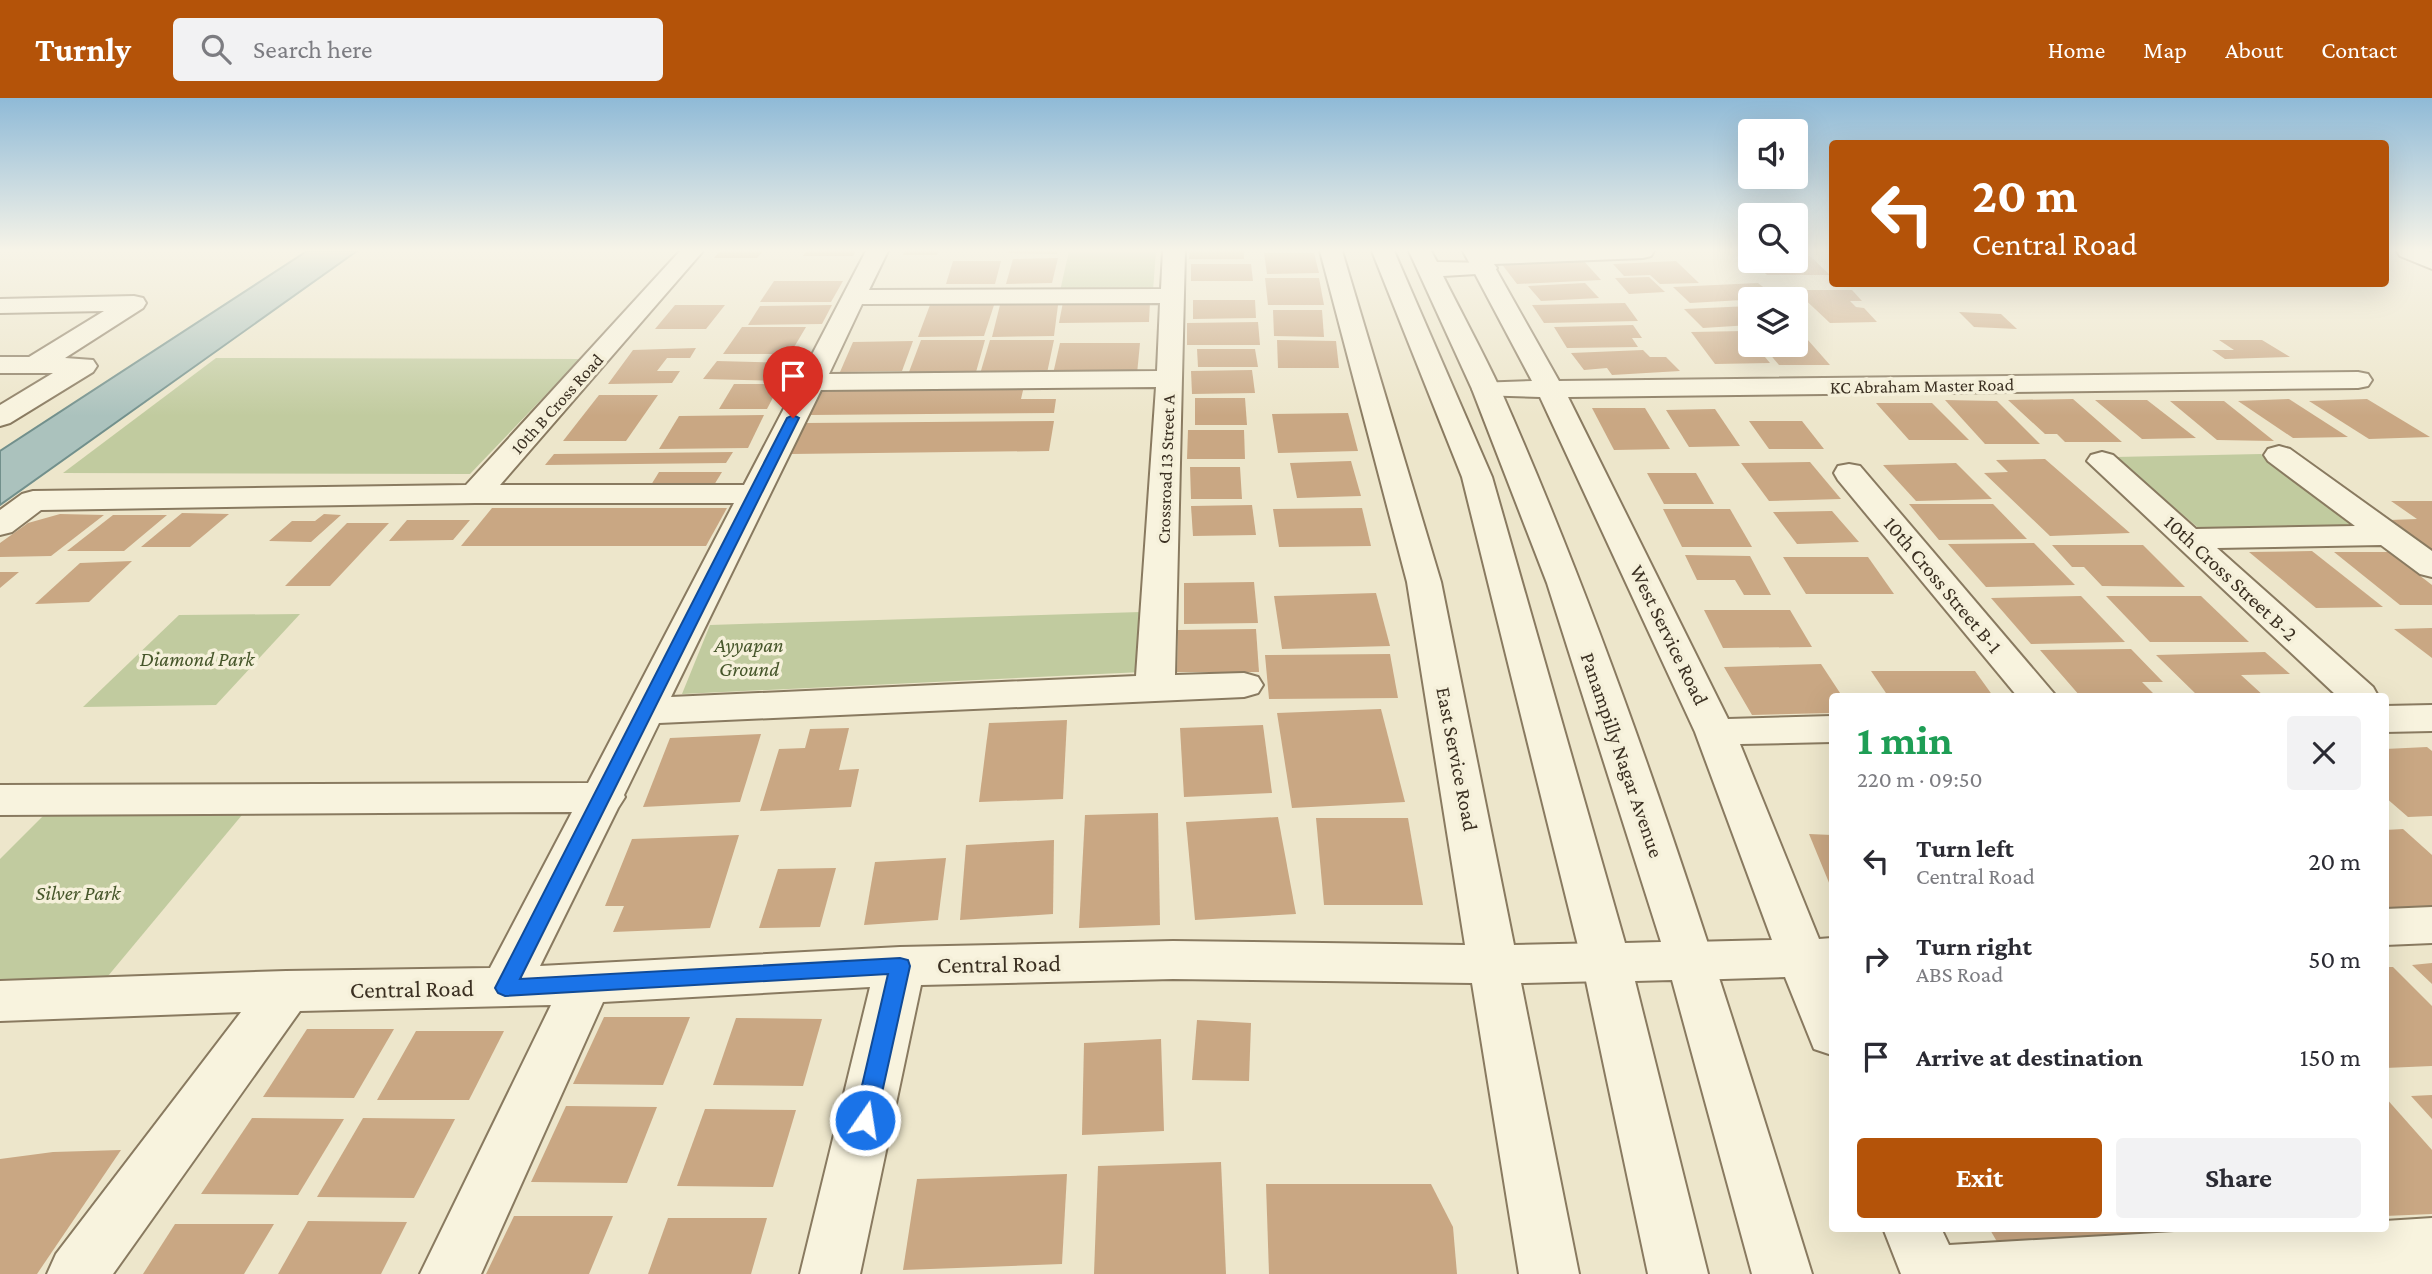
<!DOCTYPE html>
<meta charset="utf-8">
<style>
:root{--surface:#fff;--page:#f2f2f3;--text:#2b2b33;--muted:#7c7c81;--accent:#b45309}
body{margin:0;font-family:"Crimson Pro",serif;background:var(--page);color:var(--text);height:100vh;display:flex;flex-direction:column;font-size:26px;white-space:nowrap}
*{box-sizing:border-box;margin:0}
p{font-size:23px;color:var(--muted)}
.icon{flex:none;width:38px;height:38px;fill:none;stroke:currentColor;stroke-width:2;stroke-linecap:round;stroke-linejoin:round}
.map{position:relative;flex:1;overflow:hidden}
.drawer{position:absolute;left:1829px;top:595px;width:560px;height:539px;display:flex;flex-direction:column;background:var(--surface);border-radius:7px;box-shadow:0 7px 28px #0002}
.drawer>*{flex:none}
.guide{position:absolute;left:1829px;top:42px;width:560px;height:147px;border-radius:7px;box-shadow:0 7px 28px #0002;background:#b45309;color:#fff;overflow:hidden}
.controls{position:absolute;left:1738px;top:21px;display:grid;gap:14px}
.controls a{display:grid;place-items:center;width:70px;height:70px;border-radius:7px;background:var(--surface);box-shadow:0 7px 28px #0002;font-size:35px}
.pin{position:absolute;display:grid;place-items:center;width:60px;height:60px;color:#fff;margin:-72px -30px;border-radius:50% 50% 50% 0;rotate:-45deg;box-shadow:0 0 7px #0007}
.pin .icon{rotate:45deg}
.me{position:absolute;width:77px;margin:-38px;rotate:13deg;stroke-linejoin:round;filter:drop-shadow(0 0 5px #0008)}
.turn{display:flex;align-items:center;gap:24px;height:147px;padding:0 28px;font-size:32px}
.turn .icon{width:91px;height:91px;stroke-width:2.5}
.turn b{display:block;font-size:49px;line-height:60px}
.round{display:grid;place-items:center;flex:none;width:74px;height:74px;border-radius:7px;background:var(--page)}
.head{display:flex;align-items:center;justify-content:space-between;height:119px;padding:0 28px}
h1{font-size:42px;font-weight:700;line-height:52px;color:#1e9e55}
.action{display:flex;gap:14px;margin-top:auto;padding:14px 28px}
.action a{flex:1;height:80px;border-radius:7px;background:var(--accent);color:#fff;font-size:28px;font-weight:700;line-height:80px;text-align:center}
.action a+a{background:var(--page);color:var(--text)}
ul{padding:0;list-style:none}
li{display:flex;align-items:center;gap:21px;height:98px;padding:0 28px}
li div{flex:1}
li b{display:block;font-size:26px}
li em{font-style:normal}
header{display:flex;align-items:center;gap:42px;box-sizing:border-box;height:98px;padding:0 35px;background:var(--accent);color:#fff}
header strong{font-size:33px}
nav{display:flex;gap:38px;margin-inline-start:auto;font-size:24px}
.search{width:490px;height:63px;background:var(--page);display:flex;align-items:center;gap:18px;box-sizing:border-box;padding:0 24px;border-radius:7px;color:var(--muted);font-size:26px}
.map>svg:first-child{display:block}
.green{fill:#c1cb9f}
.water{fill:#abc2bd;stroke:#72908c;stroke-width:2}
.building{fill:#c9a783}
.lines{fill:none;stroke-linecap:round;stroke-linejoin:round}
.minor-casing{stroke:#897a60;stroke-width:4}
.tertiary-casing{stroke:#897a60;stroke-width:4}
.minor{fill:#f8f3de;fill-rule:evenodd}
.tertiary{fill:#f8f3de;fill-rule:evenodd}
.route{fill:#1a73e8;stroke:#114b97;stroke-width:2}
.labels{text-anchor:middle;stroke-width:7;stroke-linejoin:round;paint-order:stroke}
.far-street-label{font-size:18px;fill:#3b3022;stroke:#f5f0da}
.street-label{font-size:21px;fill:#3b3022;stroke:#f5f0da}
.park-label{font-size:21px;font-style:italic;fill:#46562a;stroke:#f5f0da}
.near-street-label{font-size:24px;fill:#3b3022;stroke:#f5f0da}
</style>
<header>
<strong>Turnly</strong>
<div class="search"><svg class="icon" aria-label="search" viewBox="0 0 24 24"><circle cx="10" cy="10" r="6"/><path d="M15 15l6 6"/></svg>Search here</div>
<nav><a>Home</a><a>Map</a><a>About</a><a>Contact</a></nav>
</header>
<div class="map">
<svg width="2432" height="1176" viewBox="0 0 2432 1176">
<rect width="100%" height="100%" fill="#ede6cb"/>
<g class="green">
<polygon points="1069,153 1156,153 1153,193 1060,193"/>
<polygon points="216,260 580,261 470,376 63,375"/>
<polygon points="2261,356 2354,423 2347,430 2202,433 2115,359"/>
<polygon points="1141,514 1142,574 682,596 710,527"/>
<polygon points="300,516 216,607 83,609 179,517"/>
<polygon points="45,716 242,717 103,884 0,884 0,761"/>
</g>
<polygon class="water" points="307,153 357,153 0,407 0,353"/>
<g class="building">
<polygon points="720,153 763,153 757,160 714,160"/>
<polygon points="806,153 856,153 853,158 803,158"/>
<polygon points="905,153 939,153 937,157 903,157"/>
<polygon points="1008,153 1058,153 1057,156 1008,155"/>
<polygon points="1190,153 1244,153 1244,161 1189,161"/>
<polygon points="1264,155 1314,155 1319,175 1267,176"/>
<polygon points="1796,158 1810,158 1830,177 1767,177 1753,163 1796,163"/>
<polygon points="1058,160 1052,185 1006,186 1013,161"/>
<polygon points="1582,161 1601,182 1517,186 1501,165"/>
<polygon points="953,163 1001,163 995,186 946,186"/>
<polygon points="1676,163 1699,185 1660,186 1650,177 1624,178 1613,166"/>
<polygon points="1191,166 1251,166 1253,183 1191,183"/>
<polygon points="1649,179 1665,194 1629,196 1615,180"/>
<polygon points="1265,180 1319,180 1324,207 1268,207"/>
<polygon points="774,183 843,183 831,204 760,204"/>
<polygon points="1585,185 1599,200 1541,203 1528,188"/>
<polygon points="1758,185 1777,200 1690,205 1673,189"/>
<polygon points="1803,192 1852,192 1862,203 1850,203 1856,209 1864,210 1877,224 1830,225 1798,195 1807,195"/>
<polygon points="1193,202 1255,202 1256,220 1193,221"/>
<polygon points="1063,204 1150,204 1149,224 1059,225"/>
<polygon points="1625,205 1638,223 1544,225 1532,207"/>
<polygon points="675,207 725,207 706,231 655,231"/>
<polygon points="832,207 822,226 748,227 760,208"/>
<polygon points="930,207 994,207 984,238 918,239"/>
<polygon points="1000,207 1058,207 1054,238 992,239"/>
<polygon points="1750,208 1750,227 1703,230 1684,211"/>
<polygon points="1273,212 1322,212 1324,239 1274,238"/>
<polygon points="1959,214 2001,216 2017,231 1974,229"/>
<polygon points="1258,224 1260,247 1187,247 1187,225"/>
<polygon points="1633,227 1642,240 1632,240 1638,249 1567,250 1554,229"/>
<polygon points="742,229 806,229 790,256 723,256"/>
<polygon points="1744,233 1750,241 1750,247 1755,247 1770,265 1715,266 1691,234"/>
<polygon points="1796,233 1800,233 1830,267 1779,267 1762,247 1796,247"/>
<polygon points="921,242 985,242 976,274 909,274"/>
<polygon points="990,242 1054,242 1047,275 980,276"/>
<polygon points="1277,242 1336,243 1339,270 1278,270"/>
<polygon points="2219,242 2262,242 2290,259 2225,261 2212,252 2234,252"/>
<polygon points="913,243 902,273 840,274 853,244"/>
<polygon points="1060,245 1140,245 1137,276 1053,276"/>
<polygon points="696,250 690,260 667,260 657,273 680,273 672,285 608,286 633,252"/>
<polygon points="1197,251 1255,251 1258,269 1198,269"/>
<polygon points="1643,252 1650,259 1666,259 1680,273 1612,277 1607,270 1584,272 1571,255"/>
<polygon points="717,263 792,265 779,283 703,281"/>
<polygon points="1252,272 1255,295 1192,296 1191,273"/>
<polygon points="734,286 780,286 767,311 719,311"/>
<polygon points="1024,288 1021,301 1056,301 1054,315 808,317 822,290"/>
<polygon points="599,297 658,297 626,343 563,343"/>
<polygon points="1195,300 1245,300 1247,327 1195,327"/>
<polygon points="2073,301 2122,344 2065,344 2057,336 2045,336 2008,302"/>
<polygon points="2289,301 2348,339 2293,340 2238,303"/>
<polygon points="2367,301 2430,339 2369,341 2309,303"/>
<polygon points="1945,302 1997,303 2040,346 1985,346"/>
<polygon points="2095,302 2147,302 2196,340 2142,341"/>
<polygon points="2170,303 2224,303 2274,343 2217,342"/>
<polygon points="1876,305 1932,305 1969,342 1909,342"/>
<polygon points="1592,310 1645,310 1670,351 1614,352"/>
<polygon points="1715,311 1740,348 1689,349 1666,312"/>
<polygon points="1348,315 1358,353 1278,355 1272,316"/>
<polygon points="764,317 748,350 659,351 679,318"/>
<polygon points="1054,323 1049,353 791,356 805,325"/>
<polygon points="1749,323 1802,323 1824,351 1769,351"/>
<polygon points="1188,332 1244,332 1245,361 1187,361"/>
<polygon points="733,354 726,365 545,367 554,356"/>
<polygon points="2045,361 2130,435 2050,438 1984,375 2008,374 1996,362"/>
<polygon points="1351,363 1361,398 1297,400 1290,365"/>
<polygon points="1810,364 1841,401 1769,403 1741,365"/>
<polygon points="1956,365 1992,401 1916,403 1883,367"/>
<polygon points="1190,369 1240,369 1242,401 1191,401"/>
<polygon points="659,374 722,374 714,387 651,387"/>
<polygon points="1647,375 1696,375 1714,406 1664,406"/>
<polygon points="2391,403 2432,403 2432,453 2389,422 2417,421"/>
<polygon points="1909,406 1993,406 2027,441 1939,442"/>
<polygon points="1252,407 1256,437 1193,438 1191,408"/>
<polygon points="492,410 727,410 706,448 461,448"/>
<polygon points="1362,410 1371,448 1279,449 1273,411"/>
<polygon points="1663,411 1730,411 1752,449 1682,449"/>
<polygon points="1832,413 1859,444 1797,446 1773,414"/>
<polygon points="182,415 229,416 190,449 141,449"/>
<polygon points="60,416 104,417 51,458 0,459 0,445 28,425"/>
<polygon points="324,416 341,417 311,444 269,443 292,423 315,423"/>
<polygon points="113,417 167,417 124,453 67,453"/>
<polygon points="407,422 470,422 453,442 389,443"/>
<polygon points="347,425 389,425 330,488 285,488"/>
<polygon points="2034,445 2075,487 1986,489 1948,446"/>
<polygon points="2052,447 2143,447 2185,489 2102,488 2084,469 2072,469"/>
<polygon points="2312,453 2383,509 2316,510 2249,454"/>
<polygon points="2334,454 2389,454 2432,487 2432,507 2400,507"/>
<polygon points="1685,457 1750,458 1771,497 1744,497 1735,482 1697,482"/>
<polygon points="1783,459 1868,459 1894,496 1806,496"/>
<polygon points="132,463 89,504 35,506 80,465"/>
<polygon points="0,474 19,474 0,490"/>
<polygon points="1254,484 1258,525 1184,526 1184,485"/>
<polygon points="1376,495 1390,548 1282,551 1274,498"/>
<polygon points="2081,498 2125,544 2031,546 1991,500"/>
<polygon points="2106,498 2201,498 2249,544 2150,544"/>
<polygon points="1704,512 1790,512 1812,549 1723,550"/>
<polygon points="2432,530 2432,560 2394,531"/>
<polygon points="1256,531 1259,574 1177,574 1178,532"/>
<polygon points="2131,551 2163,584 2142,584 2156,598 2080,598 2040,552"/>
<polygon points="2265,554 2290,576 2241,577 2264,598 2198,598 2156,557"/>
<polygon points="1390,556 1398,600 1269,601 1265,557"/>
<polygon points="1821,566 1842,598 1832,598 1832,615 1752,617 1724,569"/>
<polygon points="1871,573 1975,573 1993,598 1888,598"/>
<polygon points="1381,611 1405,704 1292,710 1277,615"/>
<polygon points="1067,622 1063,701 979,704 989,625"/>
<polygon points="1263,627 1272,695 1184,699 1180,630"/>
<polygon points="849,630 839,672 859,671 851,709 760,713 779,651 805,650 810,631"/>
<polygon points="761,636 740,704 643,709 670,640"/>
<polygon points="2427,649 2432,653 2432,718 2408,719 2385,699 2385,651"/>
<polygon points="1158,715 1160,827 1079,830 1085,717"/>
<polygon points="1278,719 1296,816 1195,822 1186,724"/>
<polygon points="1316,720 1408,720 1423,807 1324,807"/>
<polygon points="2403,731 2432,757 2432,810 2385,812 2385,732"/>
<polygon points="1809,736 1832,737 1832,792"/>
<polygon points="739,737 710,830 613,834 624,808 605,808 632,741"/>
<polygon points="1054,742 1053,816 960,822 966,747"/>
<polygon points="946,760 938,822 864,827 875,764"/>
<polygon points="836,770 820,829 759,830 778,771"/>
<polygon points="2432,865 2432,886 2412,867"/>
<polygon points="2385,869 2393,869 2432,908 2432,968 2385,970"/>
<polygon points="604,919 690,919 663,987 573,986"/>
<polygon points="736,920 822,921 803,988 713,987"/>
<polygon points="1197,922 1251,925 1249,983 1192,982"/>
<polygon points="307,931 394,931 354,1000 263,999"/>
<polygon points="416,933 504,933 469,1002 377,1002"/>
<polygon points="1161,941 1164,1033 1082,1037 1084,945"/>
<polygon points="2432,997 2432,1021 2411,998"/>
<polygon points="2385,999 2432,1052 2432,1116 2385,1118"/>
<polygon points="566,1008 657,1009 627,1085 531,1084"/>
<polygon points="705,1011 796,1012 773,1089 677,1088"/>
<polygon points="252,1020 344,1021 298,1097 201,1096"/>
<polygon points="363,1020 455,1021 414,1100 317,1099"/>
<polygon points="121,1052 37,1176 0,1176 0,1061 53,1054"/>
<polygon points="1221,1064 1226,1176 1094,1176 1098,1068"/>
<polygon points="1067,1076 1062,1166 903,1172 917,1081"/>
<polygon points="1266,1086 1431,1086 1453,1129 1457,1176 1269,1176"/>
<polygon points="514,1118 613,1118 589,1176 486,1176"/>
<polygon points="668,1120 767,1120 751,1176 648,1176"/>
<polygon points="308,1123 407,1124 381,1176 278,1176"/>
<polygon points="175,1126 274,1126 244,1176 143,1176"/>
<polygon points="1989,1130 2175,1130 2185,1145 2006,1159"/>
</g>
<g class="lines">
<g class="minor-casing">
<g id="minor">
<path d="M680 153H703L500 387H744L866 153H888L869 192 1161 191 1163 153H1185L1175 577 1244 575 1258 579 1263 587 1258 595 1244 599 659 625 624 697 625 699 618 710 540 868 900 849 1173 843 1465 847 1407 484 1320 153H1342L1441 484 1514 847 1606 845 1623 851 1630 864 1623 877 1606 883 1521 885 1579 1176H1519L1472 885 1173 881 921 887 860 1176H800L870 889 603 904 481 1176H420L551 907 300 913 113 1176H47L56 1156 241 914 0 923V883L286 873 490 870 572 714 0 717V687L588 685 734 405H475L41 412 12 434 0 437V412L22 396 33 393 466 387ZM1160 205 1157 273 829 276 862 206ZM1156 289 1136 578 671 599 821 292Z"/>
<polygon points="1463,153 1654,153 1651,158 1643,160 1493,166 1559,283 2358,274 2368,276 2372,282 2368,288 2358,290 1568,299 1728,621 1832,618 1832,644 1740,646 1819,841 1832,840 1832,957 1814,951 1785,879 1691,882 1674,876 1667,863 1674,850 1691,844 1772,842 1695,634 1540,299 1476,297 1472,291 1476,285 1532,283"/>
<polygon points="2397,153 2426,153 2432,155 2432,171 2400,158"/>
<polygon points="134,198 143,200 146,205 143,210 65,260 93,262 97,268 93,274 10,325 0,328 0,307 53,275 0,275 0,259 29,259 104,213 0,215 0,201"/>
<polygon points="2279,348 2290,351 2432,453 2432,479 2420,476 2381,447 2217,450 2373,589 2378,598 2337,598 2087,363 2091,357 2102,354 2113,357 2196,431 2355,428 2268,363 2264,357 2268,351"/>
<polygon points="1849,366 1860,368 2056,598 2017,598 1838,382 1834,375 1838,368"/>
<polygon points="2432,607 2432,633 2385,634 2385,608"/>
<polygon points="2432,809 2432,845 2385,847 2385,811"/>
<polygon points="2432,1120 2432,1176 1901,1176 1883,1130 1941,1130 1949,1147 2243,1130 2385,1130 2385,1123"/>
</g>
</g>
<g class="tertiary-casing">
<path id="tertiary" d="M1372 153H1394L1492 379 1625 845 1661 844 1547 485 1472 291 1409 153H1431L1437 164 1493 165 1497 170 1493 175 1443 178C1462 216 1483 254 1501 293 1627 578 1720 878 1812 1176H1752L1672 882 1635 883 1708 1176H1648L1582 864 1462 379Z"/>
</g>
<use href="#minor" class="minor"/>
<use href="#tertiary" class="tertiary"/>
</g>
<linearGradient id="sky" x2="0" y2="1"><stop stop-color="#8fbad7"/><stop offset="0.48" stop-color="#f7f4e8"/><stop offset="1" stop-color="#f7f4e8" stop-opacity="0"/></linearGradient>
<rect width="2432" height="318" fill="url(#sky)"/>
<polygon class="route" points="793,317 799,320 520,881 900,860 908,862 910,868 876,1022 873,1029 865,1032 857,1029 854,1022 888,876 505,898 498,895 495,890 787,320"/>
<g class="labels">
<g class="far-street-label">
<text transform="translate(1922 288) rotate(-1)" y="6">KC Abraham Master Road</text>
<text transform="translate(557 306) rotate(-48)" y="6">10th B Cross Road</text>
<text transform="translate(1166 371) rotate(-88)" y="6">Crossroad 13 Street A</text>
</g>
<g class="street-label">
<text transform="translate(2231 480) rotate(43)" y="7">10th Cross Street B-2</text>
<text transform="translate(1943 487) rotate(50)" y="7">10th Cross Street B-1</text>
<text transform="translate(1669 537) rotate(64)" y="7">West Service Road</text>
<text transform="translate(1622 657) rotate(71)" y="7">Panampilly Nagar Avenue</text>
<text transform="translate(1457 661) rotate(79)" y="7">East Service Road</text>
</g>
<g class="park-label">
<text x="749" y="554">Ayyapan<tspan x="749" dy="24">Ground</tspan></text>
<text x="197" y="568">Diamond Park</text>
<text x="78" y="802">Silver Park</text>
</g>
<g class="near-street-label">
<text transform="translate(999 866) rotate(-1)" y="8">Central Road</text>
<text transform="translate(412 891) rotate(-1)" y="8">Central Road</text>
</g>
</g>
</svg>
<div class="controls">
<a><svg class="icon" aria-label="sound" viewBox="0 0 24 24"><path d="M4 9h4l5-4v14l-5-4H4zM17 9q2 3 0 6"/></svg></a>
<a><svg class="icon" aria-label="search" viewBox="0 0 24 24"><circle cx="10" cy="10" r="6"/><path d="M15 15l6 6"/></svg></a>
<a><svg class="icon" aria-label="layers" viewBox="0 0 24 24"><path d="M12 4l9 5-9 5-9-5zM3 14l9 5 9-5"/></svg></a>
</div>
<div class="pin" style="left:793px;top:320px;background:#d93025"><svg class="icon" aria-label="arrive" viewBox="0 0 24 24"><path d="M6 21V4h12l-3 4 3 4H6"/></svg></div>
<svg class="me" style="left:865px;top:1022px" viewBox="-20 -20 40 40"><circle r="17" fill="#1a73e8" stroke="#fff" stroke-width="3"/><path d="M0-11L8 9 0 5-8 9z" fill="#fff"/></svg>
<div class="guide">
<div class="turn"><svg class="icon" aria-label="left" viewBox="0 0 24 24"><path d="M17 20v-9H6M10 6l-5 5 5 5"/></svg><div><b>20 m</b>Central Road</div></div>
</div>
<section class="drawer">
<div class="head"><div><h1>1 min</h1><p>220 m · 09:50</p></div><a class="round"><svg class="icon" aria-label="close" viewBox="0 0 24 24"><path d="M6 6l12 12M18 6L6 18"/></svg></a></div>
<ul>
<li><svg class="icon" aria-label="left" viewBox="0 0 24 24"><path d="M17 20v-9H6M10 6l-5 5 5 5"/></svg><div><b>Turn left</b><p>Central Road</p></div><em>20 m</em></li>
<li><svg class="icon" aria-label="right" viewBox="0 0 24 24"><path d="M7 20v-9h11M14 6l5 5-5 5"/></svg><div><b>Turn right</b><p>ABS Road</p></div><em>50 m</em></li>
<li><svg class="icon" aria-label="arrive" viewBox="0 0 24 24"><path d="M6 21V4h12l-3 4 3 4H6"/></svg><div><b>Arrive at destination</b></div><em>150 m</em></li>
</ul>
<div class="action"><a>Exit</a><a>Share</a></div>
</section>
</div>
